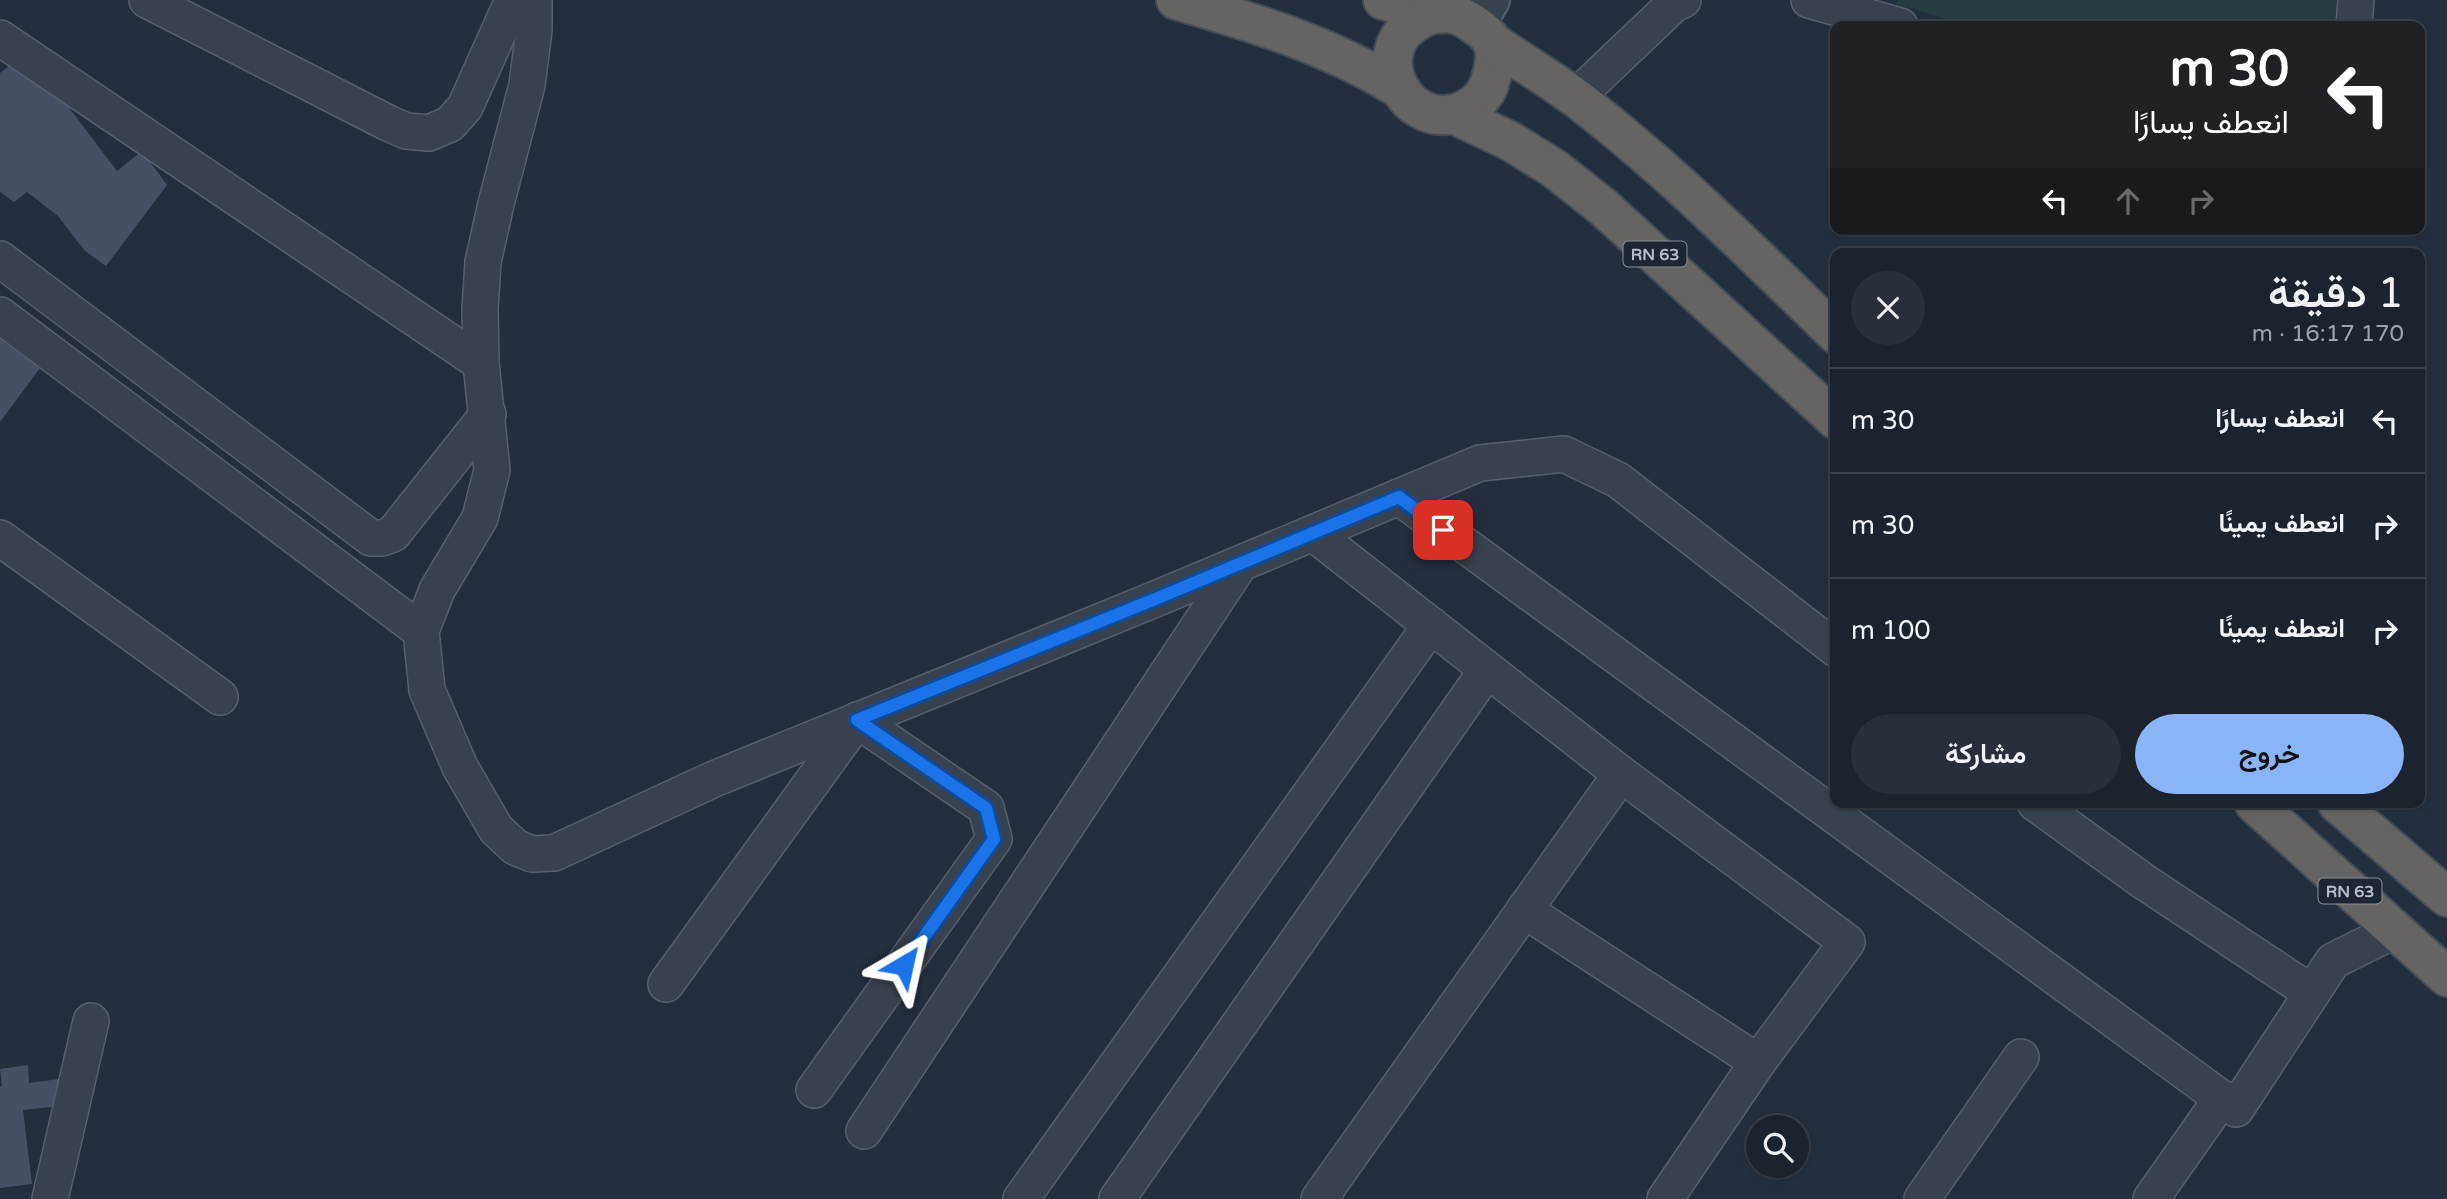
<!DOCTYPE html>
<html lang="ar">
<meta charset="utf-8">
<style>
:root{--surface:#1b232e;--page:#282f3a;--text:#f1f3f6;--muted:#a0a4aa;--line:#39404a;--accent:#8ab4f8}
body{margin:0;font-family:"Varela Round",Vazirmatn,sans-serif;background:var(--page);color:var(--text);direction:rtl;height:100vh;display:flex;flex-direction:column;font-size:26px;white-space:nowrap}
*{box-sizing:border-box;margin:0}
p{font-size:23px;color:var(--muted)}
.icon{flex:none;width:38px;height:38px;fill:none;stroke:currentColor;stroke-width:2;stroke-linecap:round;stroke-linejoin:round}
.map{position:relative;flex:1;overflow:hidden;direction:ltr}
.sheet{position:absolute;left:1830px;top:248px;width:595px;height:560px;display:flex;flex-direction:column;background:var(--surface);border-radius:14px;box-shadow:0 2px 5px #0004,0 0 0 2px var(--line);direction:rtl}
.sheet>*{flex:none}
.guide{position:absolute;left:1830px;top:21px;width:595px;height:214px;border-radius:14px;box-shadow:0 2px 5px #0004,0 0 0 2px var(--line);direction:rtl;background:#202124;color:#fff;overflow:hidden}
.tools{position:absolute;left:1746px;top:1115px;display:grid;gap:14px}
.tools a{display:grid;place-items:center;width:63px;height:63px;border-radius:50%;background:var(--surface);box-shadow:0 2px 5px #0004,0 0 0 2px var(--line);font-size:35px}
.pin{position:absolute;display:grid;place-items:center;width:60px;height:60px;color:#fff;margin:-30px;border-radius:14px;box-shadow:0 4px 10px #0006}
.me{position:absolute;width:77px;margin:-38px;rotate:36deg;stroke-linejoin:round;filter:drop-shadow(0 0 5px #0008)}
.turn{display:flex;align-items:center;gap:24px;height:147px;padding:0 21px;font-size:32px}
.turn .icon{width:91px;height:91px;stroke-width:2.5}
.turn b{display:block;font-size:49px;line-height:60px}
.lanes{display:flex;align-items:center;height:66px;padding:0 21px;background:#0003;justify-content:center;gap:35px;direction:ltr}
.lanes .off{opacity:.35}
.round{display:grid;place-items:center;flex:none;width:74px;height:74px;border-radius:37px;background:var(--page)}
.summary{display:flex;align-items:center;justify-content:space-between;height:119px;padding:0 21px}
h1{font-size:42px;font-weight:600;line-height:52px}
.button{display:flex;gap:14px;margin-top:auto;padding:14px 21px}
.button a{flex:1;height:80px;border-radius:42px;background:var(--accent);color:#111;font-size:28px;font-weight:600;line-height:80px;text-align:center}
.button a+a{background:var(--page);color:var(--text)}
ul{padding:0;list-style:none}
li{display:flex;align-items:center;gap:21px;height:105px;padding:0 21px;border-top:2px solid var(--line)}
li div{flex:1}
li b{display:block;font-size:26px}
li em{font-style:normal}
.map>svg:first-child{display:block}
.green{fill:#263c3f}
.building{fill:#455162}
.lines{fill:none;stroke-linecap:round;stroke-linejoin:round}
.minor-casing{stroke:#565f6c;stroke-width:38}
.tertiary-casing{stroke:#565f6c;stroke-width:42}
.trunk-casing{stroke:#434c59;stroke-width:42}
.minor{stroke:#38414e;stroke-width:35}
.tertiary{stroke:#38414e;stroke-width:38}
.trunk{stroke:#656462;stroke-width:38}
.route-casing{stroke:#114b97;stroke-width:18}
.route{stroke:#1a73e8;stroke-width:12}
.labels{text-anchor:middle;stroke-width:5;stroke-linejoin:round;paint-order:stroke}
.shield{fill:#1d2633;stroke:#878f9c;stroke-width:2}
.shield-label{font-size:16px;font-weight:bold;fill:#b4bcc9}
</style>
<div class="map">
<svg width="2447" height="1199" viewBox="0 0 2447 1199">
<rect width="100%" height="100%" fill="#242f3e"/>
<polygon class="green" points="1898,0 2336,0 2335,26 1970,26 1896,4"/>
<g class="building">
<polygon points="13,63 64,101 117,171 142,151 167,185 106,266 85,251 58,216 27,192 14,202 0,192 0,73"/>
<polygon points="0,338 40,368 0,422"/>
<polygon points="28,1065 29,1083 66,1078 69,1105 23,1110 32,1184 0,1188 0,1086 2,1086 0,1069"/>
</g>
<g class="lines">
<g class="minor-casing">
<g id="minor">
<polyline points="147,0 388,123 406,131 429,133 450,124 465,107 513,0"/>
<polyline points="534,0 534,30 527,85 496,204 483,262 480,309 481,363 492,470 480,518 437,590 421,631 427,690 460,767 496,829 515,847 532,854 554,853 714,779 1153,600 1480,463 1564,454 1618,480 1836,649"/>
<polyline points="1809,0 1900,26"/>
<polyline points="2354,26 2356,0"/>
<polyline points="0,38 481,363"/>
<polyline points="1575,98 1674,4 1683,0"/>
<polyline points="0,259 371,538 382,538 393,534 488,414"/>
<polyline points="0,315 421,631"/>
<polyline points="1399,497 2236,1109 2333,961 2393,931"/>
<polyline points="1313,533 1621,774 1319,1199"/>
<polyline points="0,538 220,697"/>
<polyline points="1621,774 1847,942 1758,1062 1665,1199"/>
<polyline points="2035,803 2143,881 2312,993"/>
<polyline points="1524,910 1758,1062"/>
<polyline points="666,984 857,720 986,808 994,839 814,1090"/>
<polyline points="864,1131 1240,564"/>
<polyline points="50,1199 91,1021"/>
<polyline points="1021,1199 1431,625"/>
<polyline points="1117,1199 1487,670"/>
<polyline points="1922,1199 2021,1057"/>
<polyline points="2151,1199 2222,1098"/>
</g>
</g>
<g class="tertiary-casing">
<polyline id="tertiary" points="1475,25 1490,0"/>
</g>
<g class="trunk-casing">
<g id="trunk">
<path d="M1176 0C1255 23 1326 44 1397 87"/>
<polyline points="1383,0 1432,14"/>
<path d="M1432 14C1439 14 1447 13 1453 14 1464 16 1487 32 1492 41 1497 52 1494 68 1491 78 1488 93 1478 103 1465 110 1410 136 1365 57 1413 24 1418 20 1426 17 1432 14Z"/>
<path d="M1492 42C1520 61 1549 78 1576 98 1669 169 1752 253 1836 334"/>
<polyline points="1455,115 1510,141 1555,169 1603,207 1836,420"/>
<polyline points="2254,803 2447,977"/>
<polyline points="2337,803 2447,897"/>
</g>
</g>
<use href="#minor" class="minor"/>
<use href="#tertiary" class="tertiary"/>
<use href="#trunk" class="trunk"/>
</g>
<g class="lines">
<g class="route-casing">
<polyline id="route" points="904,965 994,839 986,808 857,720 1153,600 1399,497 1443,530"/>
</g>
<use href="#route" class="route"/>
</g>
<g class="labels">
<g class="shield">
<rect x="1623.5" y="241.5" width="63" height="25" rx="5"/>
<rect x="2318.5" y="878.5" width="63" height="25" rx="5"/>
</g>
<g class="shield-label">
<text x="1655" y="260">RN 63</text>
<text x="2350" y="897">RN 63</text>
</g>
</g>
</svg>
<div class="tools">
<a><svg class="icon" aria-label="search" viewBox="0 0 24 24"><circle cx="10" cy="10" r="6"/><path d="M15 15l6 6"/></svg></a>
</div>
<div class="pin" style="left:1443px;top:530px;background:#d93025"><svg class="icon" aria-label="arrive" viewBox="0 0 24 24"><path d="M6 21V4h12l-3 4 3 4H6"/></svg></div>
<svg class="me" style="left:904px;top:965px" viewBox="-20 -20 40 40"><path d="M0-17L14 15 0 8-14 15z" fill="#1a73e8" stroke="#fff" stroke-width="4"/></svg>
<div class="guide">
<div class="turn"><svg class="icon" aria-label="left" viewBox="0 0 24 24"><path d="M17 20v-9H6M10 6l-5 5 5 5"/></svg><div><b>30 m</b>انعطف يسارًا</div></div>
<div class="lanes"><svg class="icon" aria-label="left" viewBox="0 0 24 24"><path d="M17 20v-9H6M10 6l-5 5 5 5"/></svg><svg class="icon off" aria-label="ahead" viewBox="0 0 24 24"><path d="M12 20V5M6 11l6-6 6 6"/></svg><svg class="icon off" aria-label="right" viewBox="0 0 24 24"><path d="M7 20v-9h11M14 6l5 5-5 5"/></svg></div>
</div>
<section class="sheet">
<div class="summary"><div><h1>1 دقيقة</h1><p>170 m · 16:17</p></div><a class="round"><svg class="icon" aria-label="close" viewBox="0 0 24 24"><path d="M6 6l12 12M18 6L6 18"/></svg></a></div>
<ul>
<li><svg class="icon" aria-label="left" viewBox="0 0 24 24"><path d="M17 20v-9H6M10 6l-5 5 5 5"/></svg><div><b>انعطف يسارًا</b></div><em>30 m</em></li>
<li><svg class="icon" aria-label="right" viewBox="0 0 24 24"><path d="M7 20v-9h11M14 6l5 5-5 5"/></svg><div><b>انعطف يمينًا</b></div><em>30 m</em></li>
<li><svg class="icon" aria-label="right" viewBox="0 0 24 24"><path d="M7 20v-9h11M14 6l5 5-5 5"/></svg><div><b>انعطف يمينًا</b></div><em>100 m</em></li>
</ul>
<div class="button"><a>خروج</a><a>مشاركة</a></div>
</section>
</div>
